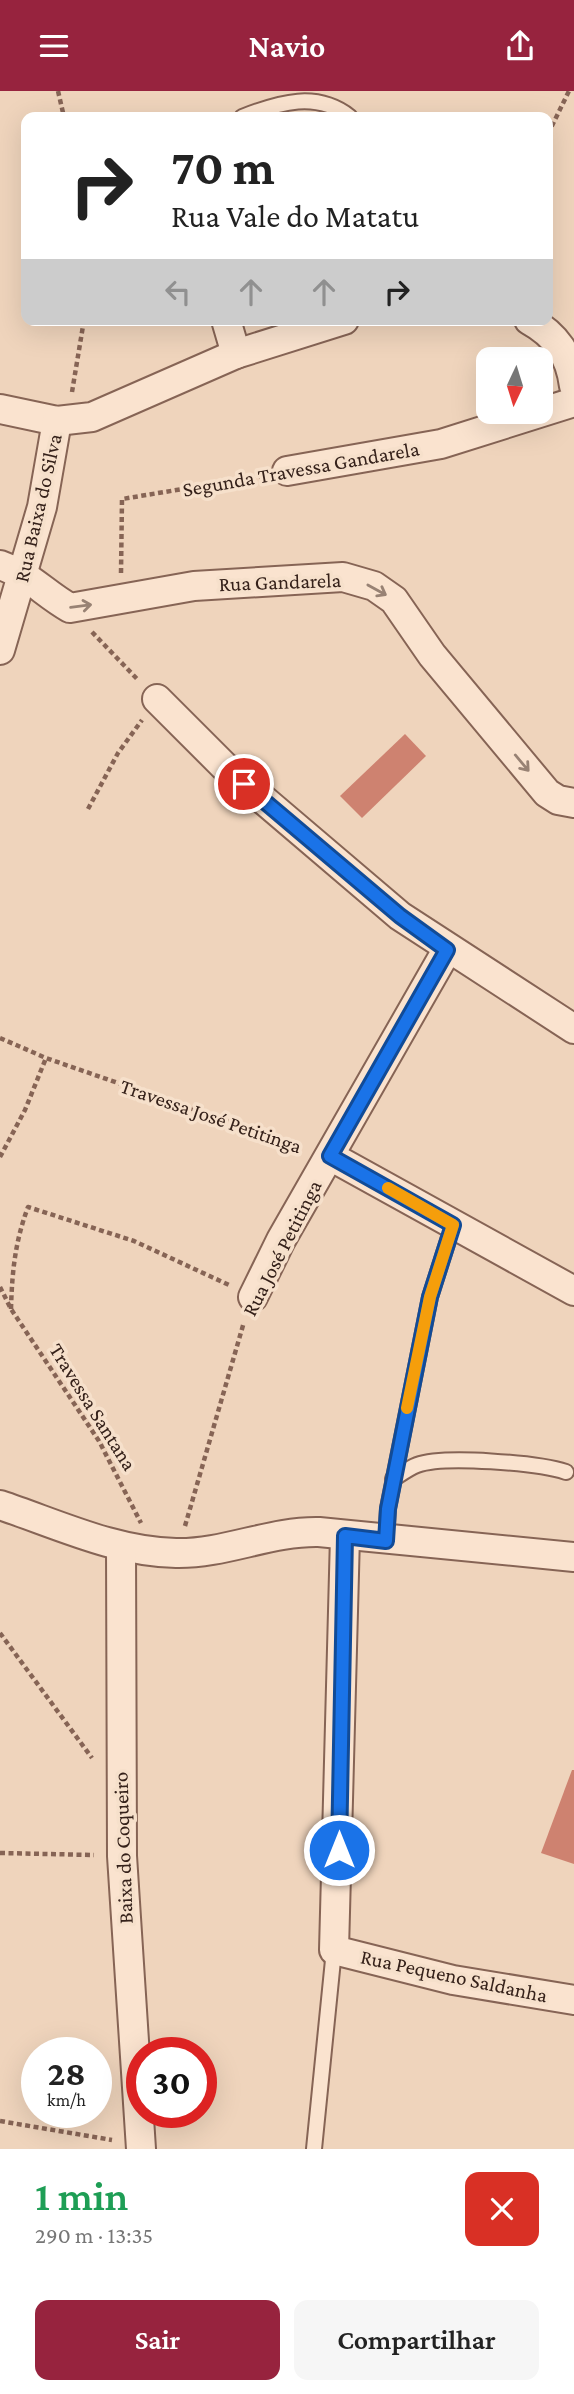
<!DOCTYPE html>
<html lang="pt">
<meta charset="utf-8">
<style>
:root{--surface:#fff;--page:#f6f6f6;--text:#222;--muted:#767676;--accent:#97233e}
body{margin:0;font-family:"Crimson Pro",serif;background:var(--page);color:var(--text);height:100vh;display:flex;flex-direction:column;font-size:26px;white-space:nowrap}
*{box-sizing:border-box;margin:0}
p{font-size:23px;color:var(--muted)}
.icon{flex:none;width:38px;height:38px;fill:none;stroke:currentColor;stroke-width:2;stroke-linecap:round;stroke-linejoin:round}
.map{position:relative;height:2058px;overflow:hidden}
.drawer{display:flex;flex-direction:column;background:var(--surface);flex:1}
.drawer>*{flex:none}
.banner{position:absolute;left:21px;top:21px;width:532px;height:214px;border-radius:14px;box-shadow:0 7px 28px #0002;background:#fff;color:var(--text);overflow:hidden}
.needle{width:46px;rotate:184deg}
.tools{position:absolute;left:476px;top:256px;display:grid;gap:14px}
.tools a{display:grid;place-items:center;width:77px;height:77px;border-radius:14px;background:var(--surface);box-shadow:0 7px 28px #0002;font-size:35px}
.speed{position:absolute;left:21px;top:1946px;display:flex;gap:14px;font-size:35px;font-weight:700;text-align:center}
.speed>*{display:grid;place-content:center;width:91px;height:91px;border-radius:50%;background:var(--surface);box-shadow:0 7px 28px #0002;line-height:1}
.speed small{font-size:18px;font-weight:400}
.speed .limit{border:10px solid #d22;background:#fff;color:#111}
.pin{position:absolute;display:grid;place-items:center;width:60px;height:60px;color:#fff;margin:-30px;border:4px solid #fff;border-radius:50%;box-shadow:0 2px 7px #0007}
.me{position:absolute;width:77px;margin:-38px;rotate:0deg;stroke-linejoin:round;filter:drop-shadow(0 0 5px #0008)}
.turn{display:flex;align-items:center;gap:24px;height:147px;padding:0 35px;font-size:32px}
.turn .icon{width:91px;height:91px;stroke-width:2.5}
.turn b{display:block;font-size:49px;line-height:60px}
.lanes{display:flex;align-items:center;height:66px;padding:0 35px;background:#0003;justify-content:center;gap:35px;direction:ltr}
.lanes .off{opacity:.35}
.round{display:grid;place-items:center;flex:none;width:74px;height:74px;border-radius:14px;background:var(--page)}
.headline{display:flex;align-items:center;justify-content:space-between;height:119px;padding:0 35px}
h1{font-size:42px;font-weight:600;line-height:52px;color:#1e9e55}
.action{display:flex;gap:14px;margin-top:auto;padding:14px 35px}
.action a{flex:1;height:80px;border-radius:14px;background:var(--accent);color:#fff;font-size:28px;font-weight:600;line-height:80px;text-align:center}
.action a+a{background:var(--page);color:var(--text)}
header{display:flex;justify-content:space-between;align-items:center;height:91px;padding:0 35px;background:var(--accent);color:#fff;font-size:32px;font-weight:600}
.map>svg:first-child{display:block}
.building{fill:#ce8270}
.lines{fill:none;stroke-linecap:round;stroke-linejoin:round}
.lane-casing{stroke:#866455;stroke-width:18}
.street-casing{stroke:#866455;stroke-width:32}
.path{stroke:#866455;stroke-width:4.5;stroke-dasharray:5 3.5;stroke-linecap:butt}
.lane{stroke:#fae3cf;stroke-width:14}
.street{stroke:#fae3cf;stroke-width:28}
.oneway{stroke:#988274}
.route-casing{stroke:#114b97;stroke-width:18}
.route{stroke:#1a73e8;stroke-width:12}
.slow{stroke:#f59e0b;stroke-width:12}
.labels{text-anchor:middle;stroke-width:7;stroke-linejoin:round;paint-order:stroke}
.street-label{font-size:21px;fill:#35211a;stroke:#f6e0cb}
</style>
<header><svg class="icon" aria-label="menu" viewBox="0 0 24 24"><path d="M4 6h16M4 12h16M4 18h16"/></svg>Navio<svg class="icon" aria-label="share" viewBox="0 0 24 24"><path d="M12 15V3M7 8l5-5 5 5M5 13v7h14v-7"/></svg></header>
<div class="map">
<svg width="574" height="2058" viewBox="0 0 574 2058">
<rect width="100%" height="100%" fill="#efd4bc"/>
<g class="building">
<polygon points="405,643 426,665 362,727 340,705"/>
<polygon points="572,1679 574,1679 574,1773 541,1762"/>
</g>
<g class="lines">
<g class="lane-casing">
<g id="lane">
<path d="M242 26C280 11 317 0 350 26"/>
<path d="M393 1388C401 1383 409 1377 417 1374 444 1364 538 1372 566 1381"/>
<polyline points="386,1450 388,1417 430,1206 453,1134"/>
<polyline points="314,2058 334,1859"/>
</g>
</g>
<g class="street-casing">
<g id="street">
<polyline points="226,229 236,263"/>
<path d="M529 229C556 244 570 264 574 295"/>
<polyline points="0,318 57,330 92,326 236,263 344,229"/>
<polyline points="287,380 441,353 574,311"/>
<path d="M0 474C32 485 42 501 70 517L194 495 343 486 374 495 394 509 432 564 547 702 558 709 574 712"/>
<polyline points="0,559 42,416 57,330"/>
<polyline points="157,608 225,676 400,825 574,938"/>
<polyline points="330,1065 574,1200"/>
<polyline points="253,1206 281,1149 447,859"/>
<path d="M0 1414C57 1433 115 1461 176 1462 225 1463 270 1440 319 1441L574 1466"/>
<polyline points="345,1445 334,1859 453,1889 574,1909"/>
<polyline points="121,1455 122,1765 141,2058"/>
</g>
</g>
<g class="path">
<polyline points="58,0 64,26"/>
<polyline points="548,43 569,0"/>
<polyline points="72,301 84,229"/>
<polyline points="121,482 122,408 262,385"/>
<polyline points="92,541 139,590"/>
<polyline points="88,718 118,662 142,629"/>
<polyline points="0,947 46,967 302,1056"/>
<polyline points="0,1066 25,1019 46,967"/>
<polyline points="0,1196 11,1218 99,1350 141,1432"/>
<path d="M11 1218C12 1181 15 1151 28 1116L134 1150 229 1194"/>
<polyline points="185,1435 244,1231"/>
<polyline points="0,1542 92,1667"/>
<polyline points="0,1762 94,1764"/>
<polyline points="0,2030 112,2049"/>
</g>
<use href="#lane" class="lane"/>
<use href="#street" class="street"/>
</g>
<defs><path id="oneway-shaft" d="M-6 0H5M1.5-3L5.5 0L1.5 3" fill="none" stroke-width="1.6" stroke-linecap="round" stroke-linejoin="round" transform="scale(1.75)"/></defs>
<g class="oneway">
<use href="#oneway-shaft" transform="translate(377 499) rotate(29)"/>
<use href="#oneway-shaft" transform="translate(81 515) rotate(-7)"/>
<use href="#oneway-shaft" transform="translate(522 672) rotate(50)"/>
</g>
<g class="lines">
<g class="route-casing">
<polyline id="route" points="244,693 400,825 447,859 330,1065 453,1134 430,1206 388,1418 386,1450 345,1445 339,1759"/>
</g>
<use href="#route" class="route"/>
<polyline class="slow" points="388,1097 453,1134 430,1206 407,1317"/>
</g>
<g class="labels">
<g class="street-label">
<text transform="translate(301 378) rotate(-10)" y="7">Segunda Travessa Gandarela</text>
<text transform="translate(38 417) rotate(-77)" y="7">Rua Baixa do Silva</text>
<text transform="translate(280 491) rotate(-2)" y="7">Rua Gandarela</text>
<text transform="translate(211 1025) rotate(19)" y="7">Travessa José Petitinga</text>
<text transform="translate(282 1157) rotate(-63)" y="7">Rua José Petitinga</text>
<text transform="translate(93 1316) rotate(58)" y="7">Travessa Santana</text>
<text transform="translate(123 1757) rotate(-92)" y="7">Baixa do Coqueiro</text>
<text transform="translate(454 1885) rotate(12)" y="7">Rua Pequeno Saldanha</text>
</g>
</g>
</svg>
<div class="tools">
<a><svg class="needle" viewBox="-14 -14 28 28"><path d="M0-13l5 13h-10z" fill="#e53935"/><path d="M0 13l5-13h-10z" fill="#767676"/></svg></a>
</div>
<div class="speed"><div>28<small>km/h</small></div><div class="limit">30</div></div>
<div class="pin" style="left:244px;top:693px;background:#d93025"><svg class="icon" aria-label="arrive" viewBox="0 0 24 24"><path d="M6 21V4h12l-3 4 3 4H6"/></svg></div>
<svg class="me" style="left:339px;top:1759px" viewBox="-20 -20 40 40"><circle r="17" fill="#1a73e8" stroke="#fff" stroke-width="3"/><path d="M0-11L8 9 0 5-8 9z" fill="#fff"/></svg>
<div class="banner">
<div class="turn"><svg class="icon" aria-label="right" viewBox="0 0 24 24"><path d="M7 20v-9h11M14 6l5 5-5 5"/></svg><div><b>70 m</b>Rua Vale do Matatu</div></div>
<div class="lanes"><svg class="icon off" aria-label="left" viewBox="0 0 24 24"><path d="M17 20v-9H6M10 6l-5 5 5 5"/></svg><svg class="icon off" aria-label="ahead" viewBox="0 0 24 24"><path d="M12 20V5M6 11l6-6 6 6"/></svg><svg class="icon off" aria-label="ahead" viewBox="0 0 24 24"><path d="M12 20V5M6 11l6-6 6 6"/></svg><svg class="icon" aria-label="right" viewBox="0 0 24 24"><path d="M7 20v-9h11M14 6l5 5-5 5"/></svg></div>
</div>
</div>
<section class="drawer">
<div class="headline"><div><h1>1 min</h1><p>290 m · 13:35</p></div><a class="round" style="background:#d93025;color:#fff"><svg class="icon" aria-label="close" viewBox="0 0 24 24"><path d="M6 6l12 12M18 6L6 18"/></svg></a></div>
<div class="action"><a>Sair</a><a>Compartilhar</a></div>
</section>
